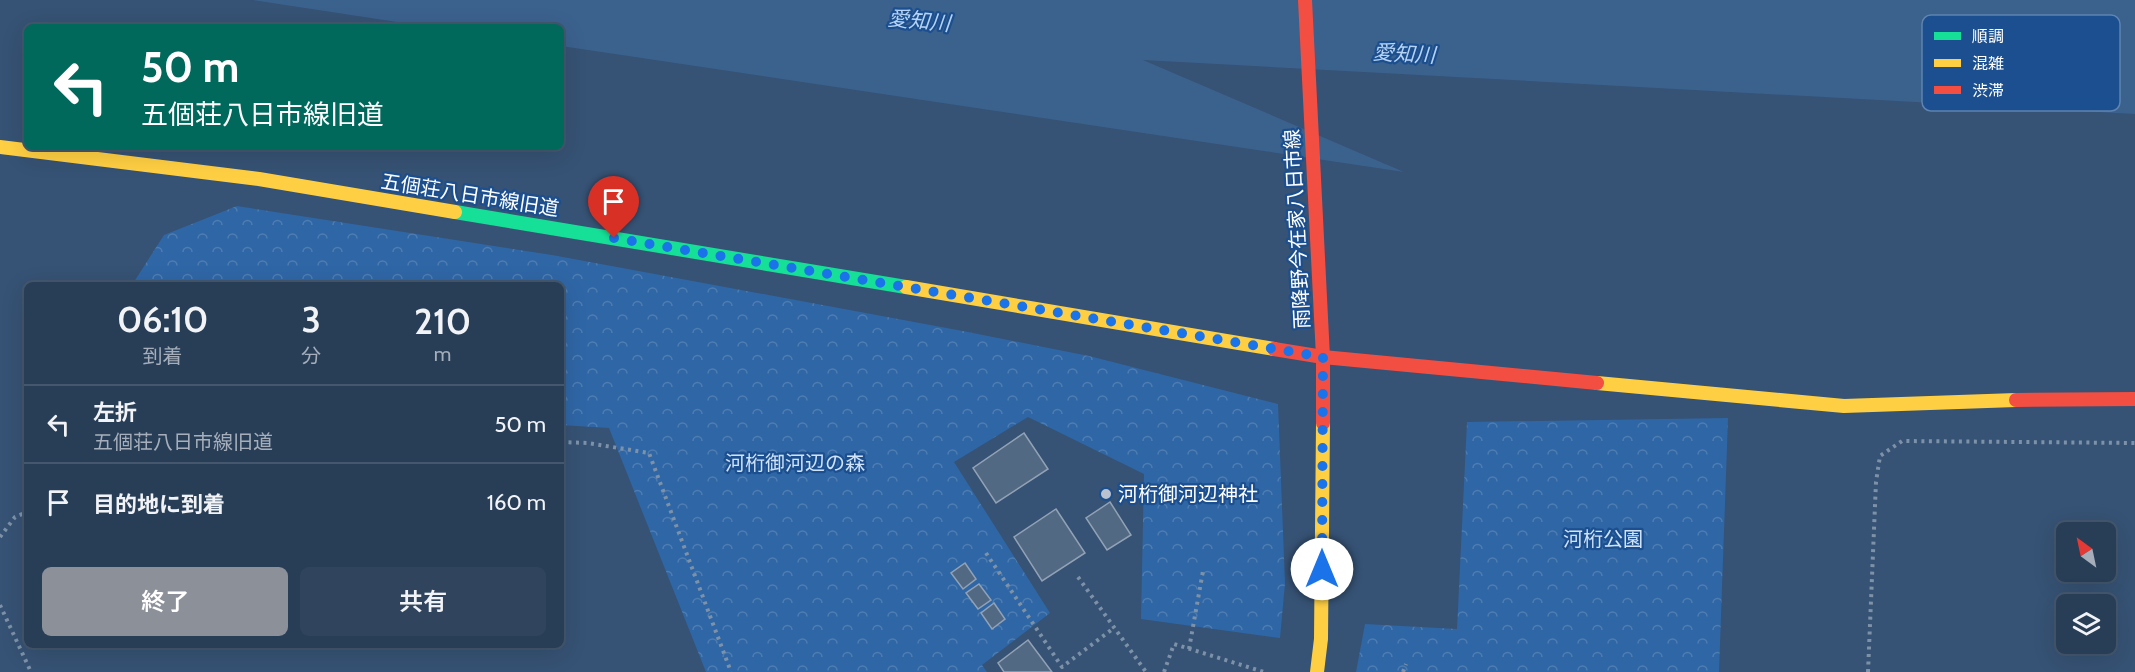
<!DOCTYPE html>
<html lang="ja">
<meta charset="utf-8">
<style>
:root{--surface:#283e57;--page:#30455d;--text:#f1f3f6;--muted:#a5aeba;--line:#44576d;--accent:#8c9099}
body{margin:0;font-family:Cabin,"Noto Sans JP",sans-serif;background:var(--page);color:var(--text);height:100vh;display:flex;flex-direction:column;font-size:22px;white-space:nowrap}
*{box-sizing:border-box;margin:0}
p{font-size:20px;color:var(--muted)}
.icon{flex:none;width:33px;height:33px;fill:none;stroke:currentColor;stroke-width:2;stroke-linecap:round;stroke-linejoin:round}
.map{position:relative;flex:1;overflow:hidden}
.sheet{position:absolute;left:24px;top:282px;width:540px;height:366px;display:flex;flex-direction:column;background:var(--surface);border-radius:9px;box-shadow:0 6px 24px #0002,0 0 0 2px var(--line)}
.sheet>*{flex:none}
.banner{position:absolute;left:24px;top:24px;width:540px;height:126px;border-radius:9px;box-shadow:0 6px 24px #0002,0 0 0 2px var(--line);background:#00695c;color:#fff;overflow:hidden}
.needle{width:39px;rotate:327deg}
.tools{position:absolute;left:2056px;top:522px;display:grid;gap:12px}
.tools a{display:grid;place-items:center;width:60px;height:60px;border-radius:9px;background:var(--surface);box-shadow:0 6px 24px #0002,0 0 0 2px var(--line);font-size:30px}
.pin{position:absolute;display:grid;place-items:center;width:51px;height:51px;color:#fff;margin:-62px -26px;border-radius:50% 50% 50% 0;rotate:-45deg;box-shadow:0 0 6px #0007}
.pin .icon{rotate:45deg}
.me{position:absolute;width:66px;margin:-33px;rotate:0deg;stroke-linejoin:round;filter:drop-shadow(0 0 4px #0008)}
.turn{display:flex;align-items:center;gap:21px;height:126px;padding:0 18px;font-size:27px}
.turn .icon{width:78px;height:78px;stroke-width:2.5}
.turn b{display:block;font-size:42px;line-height:51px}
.eta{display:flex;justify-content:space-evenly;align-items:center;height:102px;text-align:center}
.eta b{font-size:36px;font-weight:600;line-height:42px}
.primary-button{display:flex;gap:12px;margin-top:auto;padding:12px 18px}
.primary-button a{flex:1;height:69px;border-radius:9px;background:var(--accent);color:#fff;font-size:24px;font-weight:600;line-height:69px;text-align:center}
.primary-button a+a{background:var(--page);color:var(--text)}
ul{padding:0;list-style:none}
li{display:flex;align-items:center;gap:18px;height:78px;padding:0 18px;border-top:2px solid var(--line)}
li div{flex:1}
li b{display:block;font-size:22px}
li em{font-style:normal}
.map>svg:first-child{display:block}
.forest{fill:url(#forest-crowns)}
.water{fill:#3b618d}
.building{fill:#526984;stroke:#92a2b6;stroke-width:1.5}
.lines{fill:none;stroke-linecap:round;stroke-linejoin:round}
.path{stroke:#7d92a8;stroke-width:4;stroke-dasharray:3 4.5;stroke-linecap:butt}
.fast{stroke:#16e098;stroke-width:14}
.slow{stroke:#ffcf43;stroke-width:14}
.jam{stroke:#f24e42;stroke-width:14}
.route{stroke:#1a73e8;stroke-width:10;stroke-dasharray:0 18}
.poi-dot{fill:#b9c2ce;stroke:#1b4f8f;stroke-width:2}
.labels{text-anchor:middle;stroke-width:4.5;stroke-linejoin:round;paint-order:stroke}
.street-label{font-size:20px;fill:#fff;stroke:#1b4f8f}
.park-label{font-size:20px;fill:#cfe3fa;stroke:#1b4f8f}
.poi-label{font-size:20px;fill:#fff;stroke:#1b4f8f;text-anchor:start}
.water-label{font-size:21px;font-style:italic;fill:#b5d3f5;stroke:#1b4f8f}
.key{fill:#1b4f8f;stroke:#5f84b1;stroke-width:1.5}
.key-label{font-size:16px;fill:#fff}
</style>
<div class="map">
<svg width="2135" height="672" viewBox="0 0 2135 672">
<defs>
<pattern id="forest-crowns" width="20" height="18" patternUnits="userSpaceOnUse" patternTransform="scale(1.5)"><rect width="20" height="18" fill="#2f66a5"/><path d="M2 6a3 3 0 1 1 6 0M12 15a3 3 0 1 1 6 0" fill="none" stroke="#4e7db2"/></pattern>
</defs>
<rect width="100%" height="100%" fill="#365274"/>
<g class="forest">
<polygon points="237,206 552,255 968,332 1089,356 1278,404 1285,583 1280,638 1141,619 1144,474 1028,417 954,462 1050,613 982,665 987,672 706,672 609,428 561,425 561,285 132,285 164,235"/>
<polygon points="1728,418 1719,672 1356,672 1365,624 1457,629 1467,422"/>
</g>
<polygon class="water" points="252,0 2135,0 2135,114 1143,60 1404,172 561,46 561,27 430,27"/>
<g class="building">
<polygon points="1024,433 1048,469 996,503 973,468"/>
<polygon points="1110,502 1131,535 1107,550 1086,518"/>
<polygon points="1056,509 1085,553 1042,581 1014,537"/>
<polygon points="965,563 976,579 963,589 951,573"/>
<polygon points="979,584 991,600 978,609 966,593"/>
<polygon points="994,603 1005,619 992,629 981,613"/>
<polygon points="1028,640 1052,672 1004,672 998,663"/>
</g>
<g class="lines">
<g class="path">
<polyline points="561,442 588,443 649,453 731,672"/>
<polyline points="0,537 15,517 27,512"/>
<polyline points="986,553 1062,667 1114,628"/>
<polyline points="1078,577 1146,672"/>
<polyline points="0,605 31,672"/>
<polyline points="1189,649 1203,571"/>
<polyline points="1164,672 1174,644 1264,672"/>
<polyline points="1403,672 1406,664"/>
<polyline points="1868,672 1876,482 1880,456 1902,441 2135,443"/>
</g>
<polyline class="fast" points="455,212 906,287"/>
<g class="slow">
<polyline points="0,147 259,179 455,212"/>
<polyline points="906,287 1274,349"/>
<polyline points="1597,383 1844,406 2016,400"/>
<polyline points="1317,672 1321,639 1323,423"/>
</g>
<g class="jam">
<polyline points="1305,0 1323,357 1323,423"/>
<polyline points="1274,349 1323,357 1597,383"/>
<polyline points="2016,400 2135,399"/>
</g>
</g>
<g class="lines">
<polyline class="route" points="614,238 1323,357 1322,569"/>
</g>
<circle class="poi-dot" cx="1106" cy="494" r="6"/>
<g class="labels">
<g class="street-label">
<text transform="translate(470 195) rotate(9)" y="7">五個荘八日市線旧道</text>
<text transform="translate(1297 229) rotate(-93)" y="7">雨降野今在家八日市線</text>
</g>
<g class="park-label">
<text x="795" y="470">河桁御河辺の森</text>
<text x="1603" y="546">河桁公園</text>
</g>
<g class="poi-label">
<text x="1118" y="501">河桁御河辺神社</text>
</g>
<g class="water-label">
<text transform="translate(919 21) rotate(5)" y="7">愛知川</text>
<text transform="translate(1404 54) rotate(3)" y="7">愛知川</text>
</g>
</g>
<rect x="1922" y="15" width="198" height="96" rx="9" class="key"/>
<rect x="1934" y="32" width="27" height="8" fill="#16e098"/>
<rect x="1934" y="59" width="27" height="8" fill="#ffcf43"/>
<rect x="1934" y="86" width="27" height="8" fill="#f24e42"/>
<g class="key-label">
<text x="1972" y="42">順調</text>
<text x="1972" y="69">混雑</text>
<text x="1972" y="96">渋滞</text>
</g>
</svg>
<div class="tools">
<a><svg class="needle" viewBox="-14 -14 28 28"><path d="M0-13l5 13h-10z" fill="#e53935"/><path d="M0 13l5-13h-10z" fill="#a5aeba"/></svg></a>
<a><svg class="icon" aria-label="layers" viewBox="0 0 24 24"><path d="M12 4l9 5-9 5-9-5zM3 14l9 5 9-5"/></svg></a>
</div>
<div class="pin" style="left:614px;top:238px;background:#d93025"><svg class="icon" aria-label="arrive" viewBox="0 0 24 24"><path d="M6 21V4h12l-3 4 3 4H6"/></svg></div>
<svg class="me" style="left:1322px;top:569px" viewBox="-20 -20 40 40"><circle r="19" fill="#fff"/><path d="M0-13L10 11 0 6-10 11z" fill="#1a73e8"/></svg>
<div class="banner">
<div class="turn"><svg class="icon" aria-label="left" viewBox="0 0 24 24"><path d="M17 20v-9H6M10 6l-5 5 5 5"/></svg><div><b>50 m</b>五個荘八日市線旧道</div></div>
</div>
<section class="sheet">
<div class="eta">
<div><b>06:10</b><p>到着</p></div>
<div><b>3</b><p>分</p></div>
<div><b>210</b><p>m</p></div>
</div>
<ul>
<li><svg class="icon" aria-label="left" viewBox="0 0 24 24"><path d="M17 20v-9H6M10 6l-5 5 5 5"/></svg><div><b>左折</b><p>五個荘八日市線旧道</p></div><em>50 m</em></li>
<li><svg class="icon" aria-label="arrive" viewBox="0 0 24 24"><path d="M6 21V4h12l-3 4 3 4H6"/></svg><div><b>目的地に到着</b></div><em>160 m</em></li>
</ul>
<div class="primary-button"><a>終了</a><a>共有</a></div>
</section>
</div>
